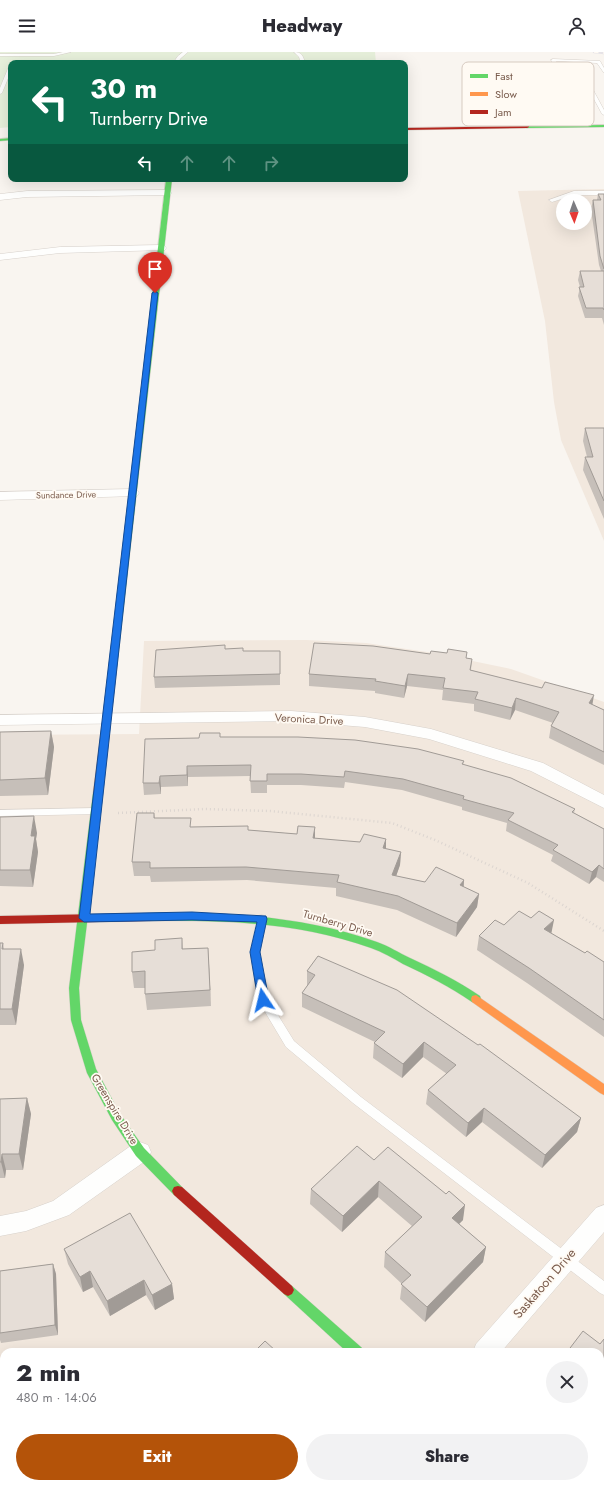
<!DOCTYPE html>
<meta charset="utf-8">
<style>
:root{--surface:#fff;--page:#f2f2f3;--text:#2b2b33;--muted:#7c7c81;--accent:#b45309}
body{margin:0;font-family:Jost,sans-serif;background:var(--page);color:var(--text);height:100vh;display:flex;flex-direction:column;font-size:15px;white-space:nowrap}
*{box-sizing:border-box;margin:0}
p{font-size:13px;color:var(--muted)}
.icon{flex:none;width:22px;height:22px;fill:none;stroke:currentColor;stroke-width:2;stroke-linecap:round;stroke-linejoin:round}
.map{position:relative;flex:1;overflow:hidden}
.sheet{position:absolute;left:0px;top:1296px;width:604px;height:140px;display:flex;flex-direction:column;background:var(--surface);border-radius:12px 12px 0 0;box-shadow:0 4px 16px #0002}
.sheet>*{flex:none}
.hud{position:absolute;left:8px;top:8px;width:400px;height:122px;border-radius:8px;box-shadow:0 4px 16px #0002;background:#0b6e4f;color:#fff;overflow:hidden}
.needle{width:26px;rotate:178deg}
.controls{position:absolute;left:556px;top:142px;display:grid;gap:8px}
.controls a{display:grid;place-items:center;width:36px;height:36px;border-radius:50%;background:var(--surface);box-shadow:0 4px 16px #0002;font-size:20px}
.pin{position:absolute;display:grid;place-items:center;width:34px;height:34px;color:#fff;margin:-41px -17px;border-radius:50% 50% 50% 0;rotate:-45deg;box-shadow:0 0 4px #0007}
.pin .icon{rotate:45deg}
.me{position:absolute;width:44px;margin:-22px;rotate:350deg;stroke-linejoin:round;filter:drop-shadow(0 0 3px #0008)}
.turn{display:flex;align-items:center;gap:14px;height:84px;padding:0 16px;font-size:18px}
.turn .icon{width:52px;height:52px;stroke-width:2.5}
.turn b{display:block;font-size:28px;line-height:34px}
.lanes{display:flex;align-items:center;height:38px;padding:0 16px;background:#0003;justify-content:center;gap:20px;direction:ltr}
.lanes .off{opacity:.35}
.round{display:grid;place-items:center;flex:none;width:42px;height:42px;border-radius:21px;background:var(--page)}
.overview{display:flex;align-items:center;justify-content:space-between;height:68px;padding:0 16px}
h1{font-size:24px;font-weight:800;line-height:30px}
.primary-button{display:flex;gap:8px;margin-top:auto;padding:8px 16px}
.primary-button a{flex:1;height:46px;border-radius:24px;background:var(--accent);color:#fff;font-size:16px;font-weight:800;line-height:46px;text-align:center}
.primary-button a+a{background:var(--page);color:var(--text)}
header{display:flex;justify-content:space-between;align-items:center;height:52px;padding:0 16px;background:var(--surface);font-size:18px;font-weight:800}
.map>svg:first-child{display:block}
.residential{fill:#f2e8de;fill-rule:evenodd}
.green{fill:#e7f0db}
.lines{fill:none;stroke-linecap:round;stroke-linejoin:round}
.lane-casing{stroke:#d7d1cb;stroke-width:1}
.street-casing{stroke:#d7d1cb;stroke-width:1}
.fast-casing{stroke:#d9d2cb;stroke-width:1}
.slow-casing{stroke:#d9d2cb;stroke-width:1}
.jam-casing{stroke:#d9d2cb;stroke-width:1}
.path{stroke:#dcd5d0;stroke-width:2.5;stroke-dasharray:1 3;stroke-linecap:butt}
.lane{fill:#fefefd;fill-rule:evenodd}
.street{fill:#fefefd;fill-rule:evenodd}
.fast{fill:#63d668;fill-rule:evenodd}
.slow{fill:#ff974d;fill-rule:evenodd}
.jam{fill:#b3261e;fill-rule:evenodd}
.rail-casing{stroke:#e6e3e7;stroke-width:2.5}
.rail{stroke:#fffaf3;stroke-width:1.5;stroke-dasharray:4.5;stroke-linecap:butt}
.wall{fill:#c6bfb9}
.shaded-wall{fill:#a19b96}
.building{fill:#e6ded7;stroke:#a19b96}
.route{fill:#1a73e8;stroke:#114b97}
.labels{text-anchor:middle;stroke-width:3.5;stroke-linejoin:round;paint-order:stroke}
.far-street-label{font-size:9px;fill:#7a5c4d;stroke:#fffaf3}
.street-label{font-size:11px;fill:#7a5c4d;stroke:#fffaf3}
.near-street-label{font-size:13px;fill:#7a5c4d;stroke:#fffaf3}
.key{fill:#fffaf3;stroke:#d7cbc1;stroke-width:1}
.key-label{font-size:11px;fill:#7a5c4d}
</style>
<header><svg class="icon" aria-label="menu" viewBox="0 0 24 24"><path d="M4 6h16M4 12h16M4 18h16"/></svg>Headway<svg class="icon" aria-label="person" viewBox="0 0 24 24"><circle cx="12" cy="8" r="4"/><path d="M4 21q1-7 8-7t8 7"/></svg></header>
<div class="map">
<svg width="604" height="1436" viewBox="0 0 604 1436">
<rect width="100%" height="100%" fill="#f9f5f0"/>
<g class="residential">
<path d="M604 137V489L561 388 554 350 545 269 518 139ZM563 149H585V171H563Z"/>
<path d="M306 588 366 591 434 601 511 617 604 650V1436H0V683L139 682 144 589ZM4 1300H600V1432H4Z"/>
</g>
<polygon class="green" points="0,0 375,0 376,11 11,11 11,75 0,76"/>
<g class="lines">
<g class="lane-casing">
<g id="lane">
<polygon points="63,0 71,0 54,4 0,4 0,2 54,2"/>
<polygon points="183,0 188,0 181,6 177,11 173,11 178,4"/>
<path d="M294 0C302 0 303 4 305 11H301L299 5Z"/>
<path d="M553 7 600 9 604 16V21L597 11 578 10 604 58V63L602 62 589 38H567L551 8ZM556 9 574 10 587 36H570Z"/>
<polygon points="11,13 11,19 2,41 0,42 0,36 9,14"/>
<polygon points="574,139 604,139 604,143 574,143 552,150 549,148"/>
<polygon points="96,756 101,759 96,762 0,764 0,758"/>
<polygon points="262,863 266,864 267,867 260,900 268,947 294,989 361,1045 604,1229 604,1243 600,1241 353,1051 286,995 258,948 250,900 257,867 258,864"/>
</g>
</g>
<g class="street-casing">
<g id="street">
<polygon points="167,138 170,139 172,141 170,143 27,145 0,148 0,142 27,139"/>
<polygon points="161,193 165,194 166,196 165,198 60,201 0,208 0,202 60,195"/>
<polygon points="132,437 137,438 139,441 137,444 0,448 0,440"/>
<polygon points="291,659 365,665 431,677 543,711 604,743 604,756 531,719 429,687 365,675 291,669 0,673 0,663"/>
<polygon points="140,1090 148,1093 151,1100 148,1107 69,1163 26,1179 0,1184 0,1164 26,1159 53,1149 132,1093"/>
<polygon points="604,1153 604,1180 501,1300 473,1300 476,1292 596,1156"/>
<polygon points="352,1432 379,1432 377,1436 350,1436"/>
<polygon points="495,1432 524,1432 526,1436 497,1436"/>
</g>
</g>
<g class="fast-casing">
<g id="fast">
<polygon points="604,73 604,75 527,76 525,75 527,74"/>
<polygon points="11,86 11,88 0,89 0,87"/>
<polygon points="166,127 172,127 117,615 113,618 109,615"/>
<polygon points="98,738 103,741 79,936 81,968 96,1017 120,1062 144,1096 182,1135 184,1139 182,1143 178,1144 174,1143 136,1104 112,1068 87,1021 71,968 69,936 93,741"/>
<path d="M149 861C227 860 304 864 377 890 389 894 399 901 410 906 434 917 458 929 480 944L481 947 480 950 476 951 472 950C450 935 427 923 403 912 393 906 382 900 371 896 299 870 224 868 149 869L145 868 144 865 145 862Z"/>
<polygon points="288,1232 292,1234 362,1296 363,1300 347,1300 284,1242 282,1238 284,1234"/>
</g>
</g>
<g class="slow-casing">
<g id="slow">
<polygon points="113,612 117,615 103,741 98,744 93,741 109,615"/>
<polygon points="476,943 604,1032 604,1043 600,1041 472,950 471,947 472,944"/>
</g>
</g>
<g class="jam-casing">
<g id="jam">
<polygon points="529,74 529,75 527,76 405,78 405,76"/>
<polygon points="149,861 153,862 154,865 153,868 149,869 0,872 0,864"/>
<polygon points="178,1134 182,1135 292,1234 294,1238 292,1242 288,1244 284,1242 174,1143 172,1139 174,1135"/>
</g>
</g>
<polyline class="path" points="118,761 205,757 270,759 392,771 435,788 528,831 604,879"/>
<use href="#lane" class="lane"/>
<use href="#street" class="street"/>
<use href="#fast" class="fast"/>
<use href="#slow" class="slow"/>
<use href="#jam" class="jam"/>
<g class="rail-casing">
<polyline id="rail" points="594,0 604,1"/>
</g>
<use href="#rail" class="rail"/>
</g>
<g class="wall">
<polygon points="598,142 604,142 604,273 602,266 585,266 578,244 580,235 578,228 580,219 601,219 599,213 591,157 593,148 597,148"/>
<polygon points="585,376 604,376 604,467 583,418 585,405 587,405 583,389"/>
<polygon points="225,597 243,599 280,599 280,633 155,636 154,625"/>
<polygon points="447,601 466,606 472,607 471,618 592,653 604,658 604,713 549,686 551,674 553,671 515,658 510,668 474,659 474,652 442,648 443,638 407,634 404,646 375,641 375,639 309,634 309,622 430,602"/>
<polygon points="51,679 54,695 48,743 0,744 0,680"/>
<polygon points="220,685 464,709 463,713 575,757 574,761 604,777 604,830 596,825 589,832 551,809 553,803 506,779 507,771 462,758 462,755 402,738 345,730 344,736 301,733 267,733 267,741 251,741 250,724 188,725 188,734 161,735 161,742 144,743 143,731 199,686"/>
<polygon points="154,761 155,766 191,775 248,778 297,782 315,775 315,787 360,790 386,787 386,797 401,800 400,813 396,824 425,830 464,828 464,835 479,842 477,855 456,885 397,858 336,844 336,836 247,828 151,830 150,824 134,824 132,810"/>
<polygon points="0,765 37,781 36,787 38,800 33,835 0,834"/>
<polygon points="504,873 551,881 585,901 604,910 604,985 527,931 477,898 479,884"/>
<polygon points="182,886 183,897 208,896 211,954 147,958 145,942 145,936 134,936 132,920 155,898"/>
<polygon points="0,891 3,891 4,897 24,913 16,973 0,973"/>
<polygon points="318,904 581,1066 577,1080 542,1116 482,1070 466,1085 426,1052 428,1038 447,1022 423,1005 402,1026 373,1006 374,991 375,990 302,955 302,941 307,934 307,919"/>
<polygon points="27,1046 31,1062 23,1118 6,1118 5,1126 0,1126 0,1047"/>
<polygon points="374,1108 463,1168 459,1172 486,1195 483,1210 425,1270 400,1247 402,1232 384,1215 385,1200 412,1174 378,1145 342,1180 310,1152 311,1137"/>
<polygon points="64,1197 172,1232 174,1247 155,1258 146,1243 110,1264 93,1235 83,1240 68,1212"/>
<polygon points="53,1212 56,1222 58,1283 1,1291 0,1288 0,1219"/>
<polygon points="604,1287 604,1398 600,1403 600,1292"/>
</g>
<g class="shaded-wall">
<polygon points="408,622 407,634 404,646 405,634"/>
<polygon points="594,643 592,655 589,651"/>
<polygon points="516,646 515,658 510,668 512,656"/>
<polygon points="51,679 54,695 48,743 45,726"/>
<polygon points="187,714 188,725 188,734 187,723"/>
<polygon points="160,724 161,735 161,742 159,731"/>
<polygon points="34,764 37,781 36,787 38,800 33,835 30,818 31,784"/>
<polygon points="315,775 315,789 313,786"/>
<polygon points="386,787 386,800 383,796"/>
<polygon points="401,800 400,813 392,836 392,823"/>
<polygon points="599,813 596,825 589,832 592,820"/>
<polygon points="464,828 463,841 460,833"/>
<polygon points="479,842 477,855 456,885 457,871"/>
<polygon points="554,868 551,883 544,877"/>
<polygon points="208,896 209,912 211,954 210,938"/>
<polygon points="21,897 24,913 16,973 12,957"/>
<polygon points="424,990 423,1005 402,1026 403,1012"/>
<polygon points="27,1046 31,1062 23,1118 19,1102"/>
<polygon points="484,1056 482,1070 466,1085 468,1071"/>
<polygon points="581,1066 577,1080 542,1116 545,1103"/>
<polygon points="2,1102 6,1118 5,1126 1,1110"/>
<polygon points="379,1129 378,1145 342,1180 343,1164"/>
<polygon points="465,1153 463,1168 450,1181 452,1166"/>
<polygon points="486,1195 483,1210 425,1270 427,1255"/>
<polygon points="53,1212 56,1222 58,1283 55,1273"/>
<polygon points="90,1219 93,1235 83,1240 80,1225"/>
<polygon points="144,1228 146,1243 110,1264 107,1249"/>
<polygon points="172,1232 174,1247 155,1258 152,1243"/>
<polygon points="604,1391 604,1398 600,1403 600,1402"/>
<polygon points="73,1432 76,1432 76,1436 72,1436"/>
</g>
<g class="building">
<polygon points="598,142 604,142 604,217 600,204 593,148 601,148"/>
<polygon points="580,219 604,219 604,258 603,256 586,256 579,235 584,235"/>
<polygon points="585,376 604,376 604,449 585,405 593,405"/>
<polygon points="314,591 373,594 430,602 431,599 447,601 448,597 467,600 466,606 472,607 470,618 542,636 545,630 594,643 589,651 604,658 604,700 551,674 559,660 516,646 512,656 475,647 478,640 443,636 445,626 408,622 405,634 375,629 376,627 309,622"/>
<polygon points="225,593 225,597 243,596 243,599 280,599 280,622 154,625 156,598"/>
<polygon points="51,679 45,726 0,728 0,680"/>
<polygon points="200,681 220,681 220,685 298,685 355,688 418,697 464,709 462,712 511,726 575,757 572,760 604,777 604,817 599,813 592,820 553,798 558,793 508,768 514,761 463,747 464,744 403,727 345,719 344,725 301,722 267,722 267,729 250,729 251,713 187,714 187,723 160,724 159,731 143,731 145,687 199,686"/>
<polygon points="137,761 154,761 154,766 191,766 190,775 248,774 248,778 297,782 298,774 315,775 313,786 360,790 364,782 386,787 383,796 401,800 392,823 425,830 436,815 464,828 460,833 479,842 457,871 398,844 337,830 339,823 246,815 150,816 150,810 132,810"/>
<polygon points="34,764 31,784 35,784 30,818 0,818 0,765"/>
<polygon points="519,859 531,866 539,859 554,868 544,877 585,901 587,899 604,910 604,968 529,916 479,884 495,868 504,873"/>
<polygon points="182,886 182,897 208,896 210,938 145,942 145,919 132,920 132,900 155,898 155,888"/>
<polygon points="0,891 3,891 2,897 21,897 12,957 0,957"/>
<polygon points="318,904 397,938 478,993 480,992 581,1066 545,1103 484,1056 468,1071 428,1038 456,1013 424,990 403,1012 374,991 385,980 302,941 315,923 307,919"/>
<polygon points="27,1046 19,1102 2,1102 1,1110 0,1110 0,1047"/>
<polygon points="357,1094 374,1108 388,1095 446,1142 449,1139 465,1153 452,1166 486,1195 427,1255 401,1232 411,1223 385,1200 422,1165 379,1129 343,1164 311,1137"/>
<polygon points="130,1161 172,1232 152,1243 144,1228 107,1249 90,1219 80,1225 64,1197"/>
<polygon points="53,1212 55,1273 0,1281 0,1219"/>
<polygon points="583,1279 600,1292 604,1287 604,1391 600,1389 600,1300 567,1300"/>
<polygon points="265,1289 277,1300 254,1300"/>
<polygon points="49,1432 73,1432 72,1436 49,1436"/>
<polygon points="156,1432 247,1432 251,1436 157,1436 155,1434"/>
</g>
<polygon class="route" points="155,239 158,241 90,862 192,860 266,864 267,867 260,900 269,948 263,952 258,948 250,900 257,870 192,868 84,870 79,866 152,241"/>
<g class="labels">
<g class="far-street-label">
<text transform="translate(66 443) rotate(-1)" y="3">Sundance Drive</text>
</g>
<g class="street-label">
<text transform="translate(309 667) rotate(3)" y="4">Veronica Drive</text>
<text transform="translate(338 871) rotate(16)" y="4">Turnberry Drive</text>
<text transform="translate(115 1057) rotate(59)" y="4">Greenspire Drive</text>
</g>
<g class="near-street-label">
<text transform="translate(544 1231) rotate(-49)" y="5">Saskatoon Drive</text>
</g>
</g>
<rect x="462" y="10" width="132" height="64" rx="6" class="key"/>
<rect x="470" y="22" width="18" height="4" fill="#63d668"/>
<rect x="470" y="40" width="18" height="4" fill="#ff974d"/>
<rect x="470" y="58" width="18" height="4" fill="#b3261e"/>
<g class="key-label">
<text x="495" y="28">Fast</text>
<text x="495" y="46">Slow</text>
<text x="495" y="64">Jam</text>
</g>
</svg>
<div class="controls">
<a><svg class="needle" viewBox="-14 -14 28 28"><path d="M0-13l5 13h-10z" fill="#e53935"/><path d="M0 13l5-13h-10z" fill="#7c7c81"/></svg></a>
</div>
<div class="pin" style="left:155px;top:241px;background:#d93025"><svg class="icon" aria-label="arrive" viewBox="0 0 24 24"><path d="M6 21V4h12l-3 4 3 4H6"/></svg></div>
<svg class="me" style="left:263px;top:948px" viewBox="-20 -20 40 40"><path d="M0-17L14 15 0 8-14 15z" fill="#1a73e8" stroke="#fff" stroke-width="4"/></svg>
<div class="hud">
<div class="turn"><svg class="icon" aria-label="left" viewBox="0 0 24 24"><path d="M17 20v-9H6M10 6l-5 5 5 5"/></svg><div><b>30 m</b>Turnberry Drive</div></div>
<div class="lanes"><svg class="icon" aria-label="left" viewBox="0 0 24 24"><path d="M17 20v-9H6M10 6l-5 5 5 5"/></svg><svg class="icon off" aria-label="ahead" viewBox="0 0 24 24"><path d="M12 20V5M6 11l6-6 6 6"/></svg><svg class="icon off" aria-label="ahead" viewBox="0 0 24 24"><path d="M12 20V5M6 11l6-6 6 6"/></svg><svg class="icon off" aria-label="right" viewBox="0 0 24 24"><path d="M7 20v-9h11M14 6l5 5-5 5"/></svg></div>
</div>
<section class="sheet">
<div class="overview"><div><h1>2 min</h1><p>480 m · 14:06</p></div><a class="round"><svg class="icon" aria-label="close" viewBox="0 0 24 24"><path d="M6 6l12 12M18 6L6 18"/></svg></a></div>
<div class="primary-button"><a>Exit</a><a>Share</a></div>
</section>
</div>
